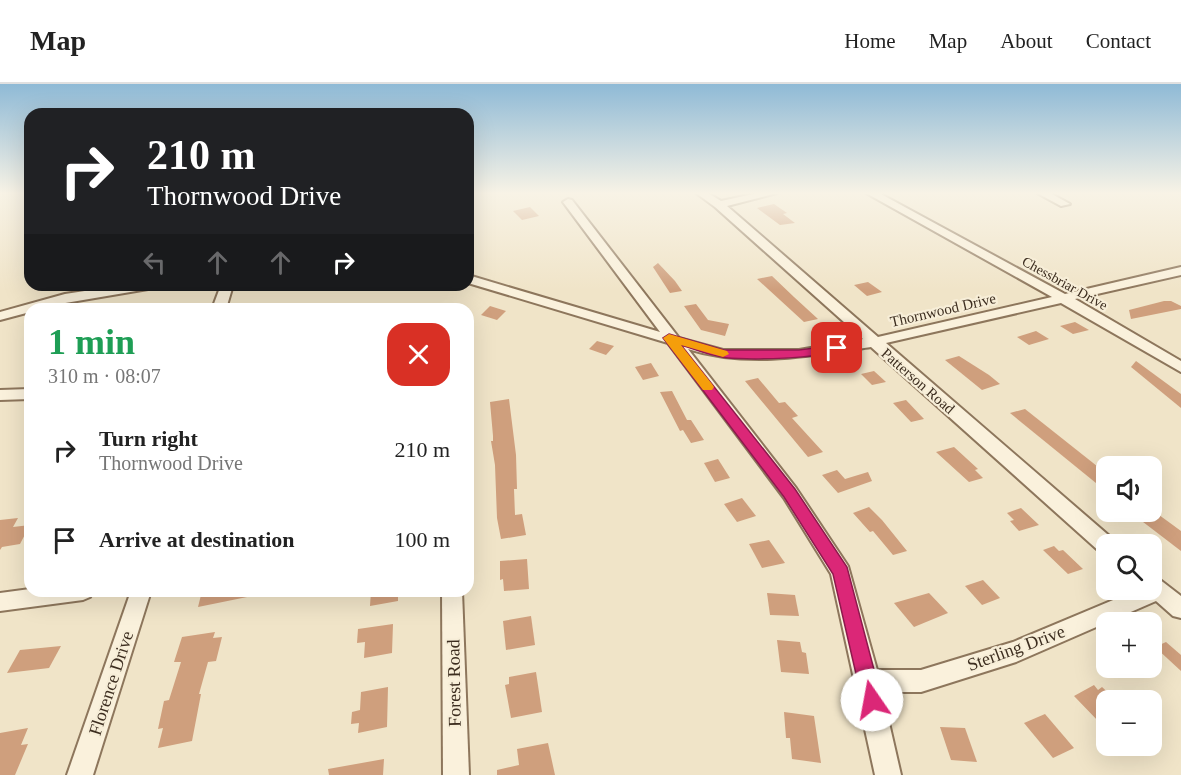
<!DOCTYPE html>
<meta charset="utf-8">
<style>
:root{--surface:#fff;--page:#f6f6f6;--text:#222;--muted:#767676;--line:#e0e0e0}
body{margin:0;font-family:Georgia,serif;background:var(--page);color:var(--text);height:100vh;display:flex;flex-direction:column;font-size:22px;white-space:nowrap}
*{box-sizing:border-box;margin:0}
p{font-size:20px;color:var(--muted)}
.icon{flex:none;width:33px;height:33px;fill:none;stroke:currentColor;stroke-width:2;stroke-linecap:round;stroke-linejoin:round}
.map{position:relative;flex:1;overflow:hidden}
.sheet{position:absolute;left:24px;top:219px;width:450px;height:294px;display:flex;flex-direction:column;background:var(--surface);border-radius:18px;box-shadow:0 6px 24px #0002}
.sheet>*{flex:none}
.top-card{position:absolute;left:24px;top:24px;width:450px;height:183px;border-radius:18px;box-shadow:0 6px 24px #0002;background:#202124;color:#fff;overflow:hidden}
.buttons{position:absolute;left:1096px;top:372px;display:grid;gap:12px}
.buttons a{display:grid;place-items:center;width:66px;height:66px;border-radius:12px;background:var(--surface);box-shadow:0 6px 24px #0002;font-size:30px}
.pin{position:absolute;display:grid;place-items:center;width:51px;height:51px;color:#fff;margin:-26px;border-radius:12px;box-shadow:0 3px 9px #0006}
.me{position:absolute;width:66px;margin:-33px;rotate:348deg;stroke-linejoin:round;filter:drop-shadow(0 0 4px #0008)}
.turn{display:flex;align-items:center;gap:21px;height:126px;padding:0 24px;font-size:27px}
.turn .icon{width:78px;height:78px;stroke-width:2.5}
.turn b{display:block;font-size:42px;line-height:51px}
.lanes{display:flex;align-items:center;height:57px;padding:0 24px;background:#0003;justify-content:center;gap:30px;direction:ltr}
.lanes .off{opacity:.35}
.round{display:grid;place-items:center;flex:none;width:63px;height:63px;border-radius:18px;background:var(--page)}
.headline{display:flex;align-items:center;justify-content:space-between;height:102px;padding:0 24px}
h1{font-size:36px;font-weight:600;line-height:45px;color:#1e9e55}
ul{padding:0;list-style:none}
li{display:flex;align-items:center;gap:18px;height:90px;padding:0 24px}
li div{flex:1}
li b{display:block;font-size:22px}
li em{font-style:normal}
header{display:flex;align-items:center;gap:36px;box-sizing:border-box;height:84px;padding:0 30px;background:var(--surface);border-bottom:2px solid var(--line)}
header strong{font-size:28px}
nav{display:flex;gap:33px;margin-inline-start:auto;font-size:21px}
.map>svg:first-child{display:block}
.building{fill:#cf9f7d}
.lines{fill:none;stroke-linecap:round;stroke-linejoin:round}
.minor-casing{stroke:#8d765c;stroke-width:4}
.minor{fill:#faf1dc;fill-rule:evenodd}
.route{fill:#db2777;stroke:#8e194d;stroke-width:1.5}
.slow{fill:#f59e0b}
.labels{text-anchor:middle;stroke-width:4.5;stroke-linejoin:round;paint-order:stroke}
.far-street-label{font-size:14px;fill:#3d2e20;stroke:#f7eed8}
.street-label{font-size:15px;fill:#3d2e20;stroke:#f7eed8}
.near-street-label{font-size:18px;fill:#3d2e20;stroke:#f7eed8}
</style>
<header>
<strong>Map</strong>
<nav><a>Home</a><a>Map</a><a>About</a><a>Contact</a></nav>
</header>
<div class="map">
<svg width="1181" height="691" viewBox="0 0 1181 691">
<rect width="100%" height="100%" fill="#f0e4c8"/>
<g class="building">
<polygon points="774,120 787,129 783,130 795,139 780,141 757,124"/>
<polygon points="530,123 539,132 522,136 513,127"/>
<polygon points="658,179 675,197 682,207 670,209 653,183"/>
<polygon points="772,192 794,213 818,235 804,238 757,195"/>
<polygon points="868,198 882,208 867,212 854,201"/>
<polygon points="1164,217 1171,217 1181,222 1181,225 1131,235 1129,226"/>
<polygon points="696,220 708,236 729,240 725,252 701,246 684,222"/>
<polygon points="490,222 506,227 497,236 481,231"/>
<polygon points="1075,238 1089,246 1073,250 1060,242"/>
<polygon points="1036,247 1049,255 1029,261 1017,253"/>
<polygon points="597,257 614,262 606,271 589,265"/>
<polygon points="959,272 989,291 1000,300 982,306 945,276"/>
<polygon points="1136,277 1181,310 1181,324 1131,283"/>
<polygon points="651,279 659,292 643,296 635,283"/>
<polygon points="874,287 886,298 872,301 861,290"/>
<polygon points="758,294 779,319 785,318 798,332 792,334 823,368 808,373 745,297"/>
<polygon points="672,307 687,336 691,336 704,356 691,359 683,346 680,347 660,308"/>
<polygon points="509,315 516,371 517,405 514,405 515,431 522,430 526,451 501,455 497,434 495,381 491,357 493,357 493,352 490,318"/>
<polygon points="906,316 924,335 911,338 893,319"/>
<polygon points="1025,325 1107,390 1107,408 1010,329"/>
<polygon points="954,363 978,385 975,386 983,394 969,398 936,368"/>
<polygon points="718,375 730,394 715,398 704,379"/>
<polygon points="837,386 845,395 868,388 872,397 838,409 822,391"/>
<polygon points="742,414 756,432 737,438 724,420"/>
<polygon points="869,423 882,436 907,467 893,471 873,447 870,448 853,429"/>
<polygon points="1021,424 1039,441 1019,447 1010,437 1014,436 1007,429"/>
<polygon points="1130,428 1155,428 1181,447 1181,467"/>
<polygon points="18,434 13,443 30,441 20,460 2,463 0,466 0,436"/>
<polygon points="769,456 785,479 762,484 749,460"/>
<polygon points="1054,462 1059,467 1063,466 1083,485 1068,490 1043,466"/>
<polygon points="527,475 529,505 504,507 503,495 500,496 500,477"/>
<polygon points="983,496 1000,514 982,521 965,502"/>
<polygon points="202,507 251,507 252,512 198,523"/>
<polygon points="371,507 398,507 398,517 370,522"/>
<polygon points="767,509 795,511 799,532 770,531"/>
<polygon points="929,509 948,529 914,543 894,519"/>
<polygon points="531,532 535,561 506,566 503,537"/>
<polygon points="393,540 392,569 364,574 365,558 357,559 358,545"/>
<polygon points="215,548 213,554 222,553 216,577 208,578 199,610 201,610 192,657 158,664 163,644 158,645 164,617 169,616 181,578 174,578 182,553"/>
<polygon points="777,556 800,558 802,568 806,569 809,590 781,588"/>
<polygon points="1166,558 1181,571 1181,587 1155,563"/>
<polygon points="61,562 49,584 7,589 20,566"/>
<polygon points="536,588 542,628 511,634 505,601 509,600 509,593"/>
<polygon points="1094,601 1098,606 1102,603 1116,616 1107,616 1107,635 1100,639 1074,612"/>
<polygon points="388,603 387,643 358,649 359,639 351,640 352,628 360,626 361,608"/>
<polygon points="784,628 814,632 821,679 792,675 790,654 786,654"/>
<polygon points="1045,630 1074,664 1053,674 1024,639"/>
<polygon points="940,643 965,644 977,678 951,676"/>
<polygon points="28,644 21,661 28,660 15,691 0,691 0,649"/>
<polygon points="548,659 555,691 497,691 497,686 519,681 517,665"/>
<polygon points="384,675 383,691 329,691 328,685"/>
</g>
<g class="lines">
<g class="minor-casing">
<g id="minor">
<path d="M696 109H708L721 117 758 109H777L727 122 878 253 1052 213 866 109H879L1065 210 1181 183V191L1075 215 1181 277V288L1061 219 886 259 1114 456 1116 460H1107V470L1100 468 871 263C811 272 748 284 688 265L796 404 848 482 877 586H921L1013 558 1137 506H1152V492L1159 495 1181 512V534L1173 532 1156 517 1016 578 921 608H882L901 691H875L831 490 784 414 668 259 468 199V191L660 248 563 118 568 115 572 116 679 254 723 266H799L863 255 715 123Z"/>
<polygon points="1037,109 1050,109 1070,120 1061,122"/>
<polygon points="124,201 154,201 148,205 30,225 30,228 0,236 0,228 65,210"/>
<polygon points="221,201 233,201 226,225 212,225"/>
<polygon points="30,305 30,315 0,316 0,306"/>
<polygon points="30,505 30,507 93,507 90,513 83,516 0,527 0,509"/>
<polygon points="131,507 151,507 93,691 67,691"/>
<polygon points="442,507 462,507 469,691 443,691"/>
</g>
</g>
<use href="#minor" class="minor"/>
</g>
<linearGradient id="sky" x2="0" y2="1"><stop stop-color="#8fbad6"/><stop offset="0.53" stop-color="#f8f3e6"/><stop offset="1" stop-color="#f8f3e6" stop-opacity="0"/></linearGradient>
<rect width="1181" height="206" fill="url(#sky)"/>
<path class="route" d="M669 250 724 266H799L837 261 843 264C830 275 740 277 722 273 708 271 694 265 681 261L795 405 847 483 882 616 879 622 872 625 865 622 862 616 833 490 784 413 663 254Z"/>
<polygon class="slow" points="669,250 727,267 729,270 723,273 681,261 712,300 714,303 712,306 703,306 663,254"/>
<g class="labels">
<g class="far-street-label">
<text transform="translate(1065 199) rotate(29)" y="5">Chessbriar Drive</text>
</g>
<g class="street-label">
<text transform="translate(943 226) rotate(-13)" y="5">Thornwood Drive</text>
<text transform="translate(918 297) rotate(41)" y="5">Patterson Road</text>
</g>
<g class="near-street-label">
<text transform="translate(1016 564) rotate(-20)" y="6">Sterling Drive</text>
<text transform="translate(111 599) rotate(-72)" y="6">Florence Drive</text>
<text transform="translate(454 599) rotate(-91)" y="6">Forest Road</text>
</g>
</g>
</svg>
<div class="buttons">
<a><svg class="icon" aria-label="sound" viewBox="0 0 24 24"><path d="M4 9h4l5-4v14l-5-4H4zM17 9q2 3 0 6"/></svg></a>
<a><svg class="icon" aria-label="search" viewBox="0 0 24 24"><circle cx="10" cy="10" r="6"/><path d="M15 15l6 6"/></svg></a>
<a>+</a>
<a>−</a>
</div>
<div class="pin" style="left:837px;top:264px;background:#d93025"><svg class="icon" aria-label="arrive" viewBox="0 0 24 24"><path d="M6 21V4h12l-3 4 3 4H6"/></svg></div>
<svg class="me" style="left:872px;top:616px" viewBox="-20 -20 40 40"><circle r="19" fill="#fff"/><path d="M0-13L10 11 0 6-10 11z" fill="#db2777"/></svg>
<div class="top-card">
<div class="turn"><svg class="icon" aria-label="right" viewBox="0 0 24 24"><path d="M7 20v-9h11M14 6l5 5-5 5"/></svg><div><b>210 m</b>Thornwood Drive</div></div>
<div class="lanes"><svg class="icon off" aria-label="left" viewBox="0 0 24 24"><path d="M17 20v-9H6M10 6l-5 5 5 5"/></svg><svg class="icon off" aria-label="ahead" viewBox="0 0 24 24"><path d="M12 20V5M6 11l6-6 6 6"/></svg><svg class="icon off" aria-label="ahead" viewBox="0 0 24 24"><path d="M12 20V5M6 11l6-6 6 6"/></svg><svg class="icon" aria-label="right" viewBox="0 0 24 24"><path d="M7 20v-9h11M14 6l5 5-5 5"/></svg></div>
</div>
<section class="sheet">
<div class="headline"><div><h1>1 min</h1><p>310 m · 08:07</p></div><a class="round" style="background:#d93025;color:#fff"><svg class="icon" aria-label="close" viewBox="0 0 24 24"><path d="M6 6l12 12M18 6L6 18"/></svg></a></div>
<ul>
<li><svg class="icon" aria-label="right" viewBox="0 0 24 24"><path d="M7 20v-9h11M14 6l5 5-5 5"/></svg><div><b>Turn right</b><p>Thornwood Drive</p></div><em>210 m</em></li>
<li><svg class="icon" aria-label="arrive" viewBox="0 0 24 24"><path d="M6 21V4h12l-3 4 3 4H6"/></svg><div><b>Arrive at destination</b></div><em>100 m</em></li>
</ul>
</section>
</div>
